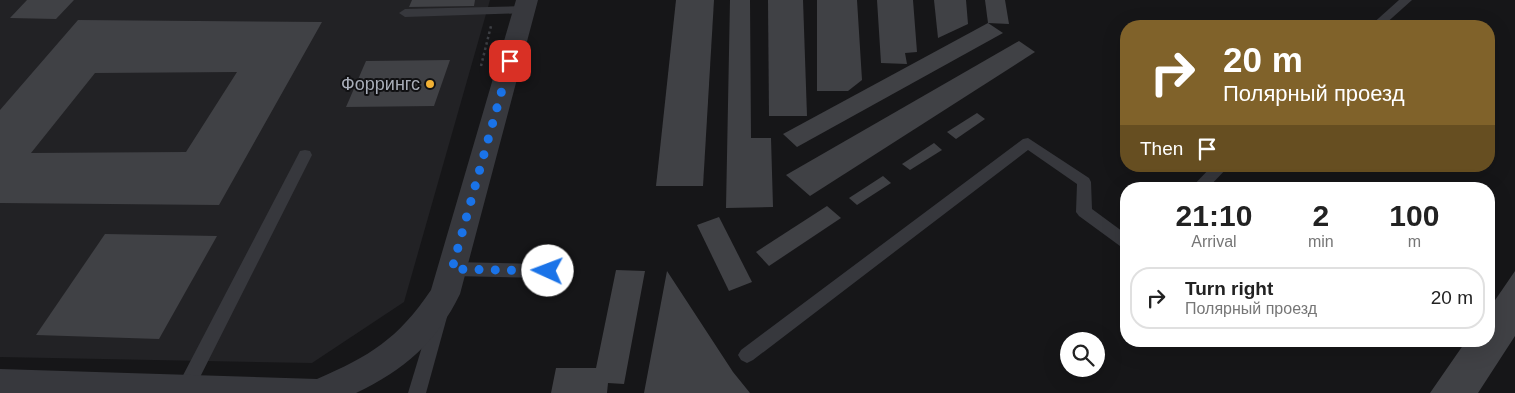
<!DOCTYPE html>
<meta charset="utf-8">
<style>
:root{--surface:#fff;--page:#f6f6f6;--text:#222;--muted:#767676;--line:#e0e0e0}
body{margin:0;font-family:Helvetica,sans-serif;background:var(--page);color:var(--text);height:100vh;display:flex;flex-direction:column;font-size:19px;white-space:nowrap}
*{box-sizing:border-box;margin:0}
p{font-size:16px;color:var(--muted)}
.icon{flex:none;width:28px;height:28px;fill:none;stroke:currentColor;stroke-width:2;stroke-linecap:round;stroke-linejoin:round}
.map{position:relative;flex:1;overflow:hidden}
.side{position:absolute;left:1120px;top:182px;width:375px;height:165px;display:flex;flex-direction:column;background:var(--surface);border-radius:20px;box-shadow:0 5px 20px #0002}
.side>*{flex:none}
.banner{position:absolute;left:1120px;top:20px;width:375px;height:152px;border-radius:20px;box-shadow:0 5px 20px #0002;background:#80622a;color:#fff;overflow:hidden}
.buttons{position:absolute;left:1060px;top:332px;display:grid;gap:10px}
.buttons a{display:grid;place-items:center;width:45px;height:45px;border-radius:50%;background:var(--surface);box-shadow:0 5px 20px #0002;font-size:25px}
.pin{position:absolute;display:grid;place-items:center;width:42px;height:42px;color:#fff;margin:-21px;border-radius:10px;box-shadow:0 2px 8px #0006}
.me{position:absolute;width:55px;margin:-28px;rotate:272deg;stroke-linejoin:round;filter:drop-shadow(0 0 4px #0008)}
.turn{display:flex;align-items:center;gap:18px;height:105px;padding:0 20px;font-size:22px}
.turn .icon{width:65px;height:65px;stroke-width:2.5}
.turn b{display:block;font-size:35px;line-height:42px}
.then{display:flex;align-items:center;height:48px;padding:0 20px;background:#0003;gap:10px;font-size:19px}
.eta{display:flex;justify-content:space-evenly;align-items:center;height:85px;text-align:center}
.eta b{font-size:30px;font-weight:800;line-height:35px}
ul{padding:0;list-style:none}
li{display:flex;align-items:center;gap:15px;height:62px;margin:0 10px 8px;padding:0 10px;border:2px solid var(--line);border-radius:20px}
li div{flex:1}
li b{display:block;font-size:19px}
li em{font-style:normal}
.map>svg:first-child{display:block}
.built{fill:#222225}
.building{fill:#404145;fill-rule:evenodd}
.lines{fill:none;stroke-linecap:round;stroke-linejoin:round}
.path{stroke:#3d3f44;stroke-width:2.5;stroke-dasharray:2.5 3;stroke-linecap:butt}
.service{fill:#37383d;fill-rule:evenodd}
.minor{fill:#37383d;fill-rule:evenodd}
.route{stroke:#1a73e8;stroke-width:9;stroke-dasharray:0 16.2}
.poi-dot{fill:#f2b134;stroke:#111113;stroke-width:2}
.labels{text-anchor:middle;stroke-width:4;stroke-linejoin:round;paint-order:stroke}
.poi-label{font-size:18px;fill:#a8adb8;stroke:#111113;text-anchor:end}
</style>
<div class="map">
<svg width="1515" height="393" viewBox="0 0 1515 393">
<rect width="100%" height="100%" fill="#161618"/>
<polygon class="built" points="0,0 490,0 404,302 312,363 0,357"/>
<g class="building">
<polygon points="27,0 74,0 56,19 10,18"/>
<polygon points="412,0 475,0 474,6 409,7"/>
<polygon points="676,0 714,0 703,186 656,186"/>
<polygon points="730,0 750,0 751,138 771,138 773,207 726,208"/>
<polygon points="768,0 803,0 807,116 769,116"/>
<polygon points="817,0 857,0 862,80 848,91 817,91"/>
<polygon points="877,0 913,0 917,52 905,53 907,64 881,63"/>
<polygon points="934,0 966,0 968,24 938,38"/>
<polygon points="985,0 1005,0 1009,24 988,23"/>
<path d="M78 20 322 22 219 205 0 203V110ZM237 72 186 152 31 153 95 73Z"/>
<polygon points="988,23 1003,33 797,147 783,134"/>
<polygon points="1019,41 1035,52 810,196 786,175"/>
<polygon points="450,60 434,106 346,107 366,61"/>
<polygon points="977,113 985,119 956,139 947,132"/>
<polygon points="934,143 942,150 910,170 902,164"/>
<polygon points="883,176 891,183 857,205 849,198"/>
<polygon points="827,206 841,218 769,266 756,252"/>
<polygon points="719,217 752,282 729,291 697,225"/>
<polygon points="105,234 217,236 159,339 36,335"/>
<polygon points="616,270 645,271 624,384 608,383 607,393 551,393 556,368 596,368"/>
<polygon points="667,271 733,372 750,393 644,393"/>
<polygon points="1515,271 1515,336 1478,393 1430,393 1466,341 1489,341 1489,309"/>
</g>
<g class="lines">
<polyline class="path" points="481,66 491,26"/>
<g class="service">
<polygon points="1399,0 1412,0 1383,26 1370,26"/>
<polygon points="525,6 531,10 529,13 405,17 399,13 405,9"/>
<polygon points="1028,138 1089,178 1091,182 1092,209 1126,234 1126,248 1120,246 1079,216 1076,212 1077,184 1028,150 753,360 747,363 741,360 738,355 741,350 1023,139"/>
<polygon points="305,150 310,151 312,155 192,393 178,393 176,389 179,383 298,155 300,151"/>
<polygon points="1212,166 1229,166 1207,189 1190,189"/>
<polygon points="452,262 548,264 554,266 556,271 554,276 548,278 452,276 446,274 444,269 446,264"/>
<polygon points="439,310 445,312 447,317 426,393 408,393 431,317 433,312"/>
</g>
<path class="minor" d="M516 0H538L460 294C436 343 404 370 356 393H0V369L317 379C370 356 398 339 431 290Z"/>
</g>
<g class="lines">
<polyline class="route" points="510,61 452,269 548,271"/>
</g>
<circle class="poi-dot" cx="430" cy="84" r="5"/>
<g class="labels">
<g class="poi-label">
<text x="420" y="90">Форрингс</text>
</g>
</g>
</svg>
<div class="buttons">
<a><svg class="icon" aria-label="search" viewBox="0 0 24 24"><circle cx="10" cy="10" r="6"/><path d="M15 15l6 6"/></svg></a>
</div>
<div class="pin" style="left:510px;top:61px;background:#d93025"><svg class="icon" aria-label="arrive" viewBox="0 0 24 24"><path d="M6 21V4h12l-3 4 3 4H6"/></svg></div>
<svg class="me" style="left:548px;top:271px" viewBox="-20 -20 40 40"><circle r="19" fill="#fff"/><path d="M0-13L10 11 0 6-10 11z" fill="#1a73e8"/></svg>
<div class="banner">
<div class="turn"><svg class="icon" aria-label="right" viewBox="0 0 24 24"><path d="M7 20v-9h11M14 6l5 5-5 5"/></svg><div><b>20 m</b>Полярный проезд</div></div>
<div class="then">Then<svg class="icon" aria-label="arrive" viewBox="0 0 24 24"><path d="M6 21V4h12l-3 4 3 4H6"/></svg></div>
</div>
<section class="side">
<div class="eta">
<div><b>21:10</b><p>Arrival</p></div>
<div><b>2</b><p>min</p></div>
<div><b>100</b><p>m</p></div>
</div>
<ul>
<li><svg class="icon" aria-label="right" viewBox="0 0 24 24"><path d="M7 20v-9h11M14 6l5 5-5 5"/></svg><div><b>Turn right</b><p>Полярный проезд</p></div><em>20 m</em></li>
</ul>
</section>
</div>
